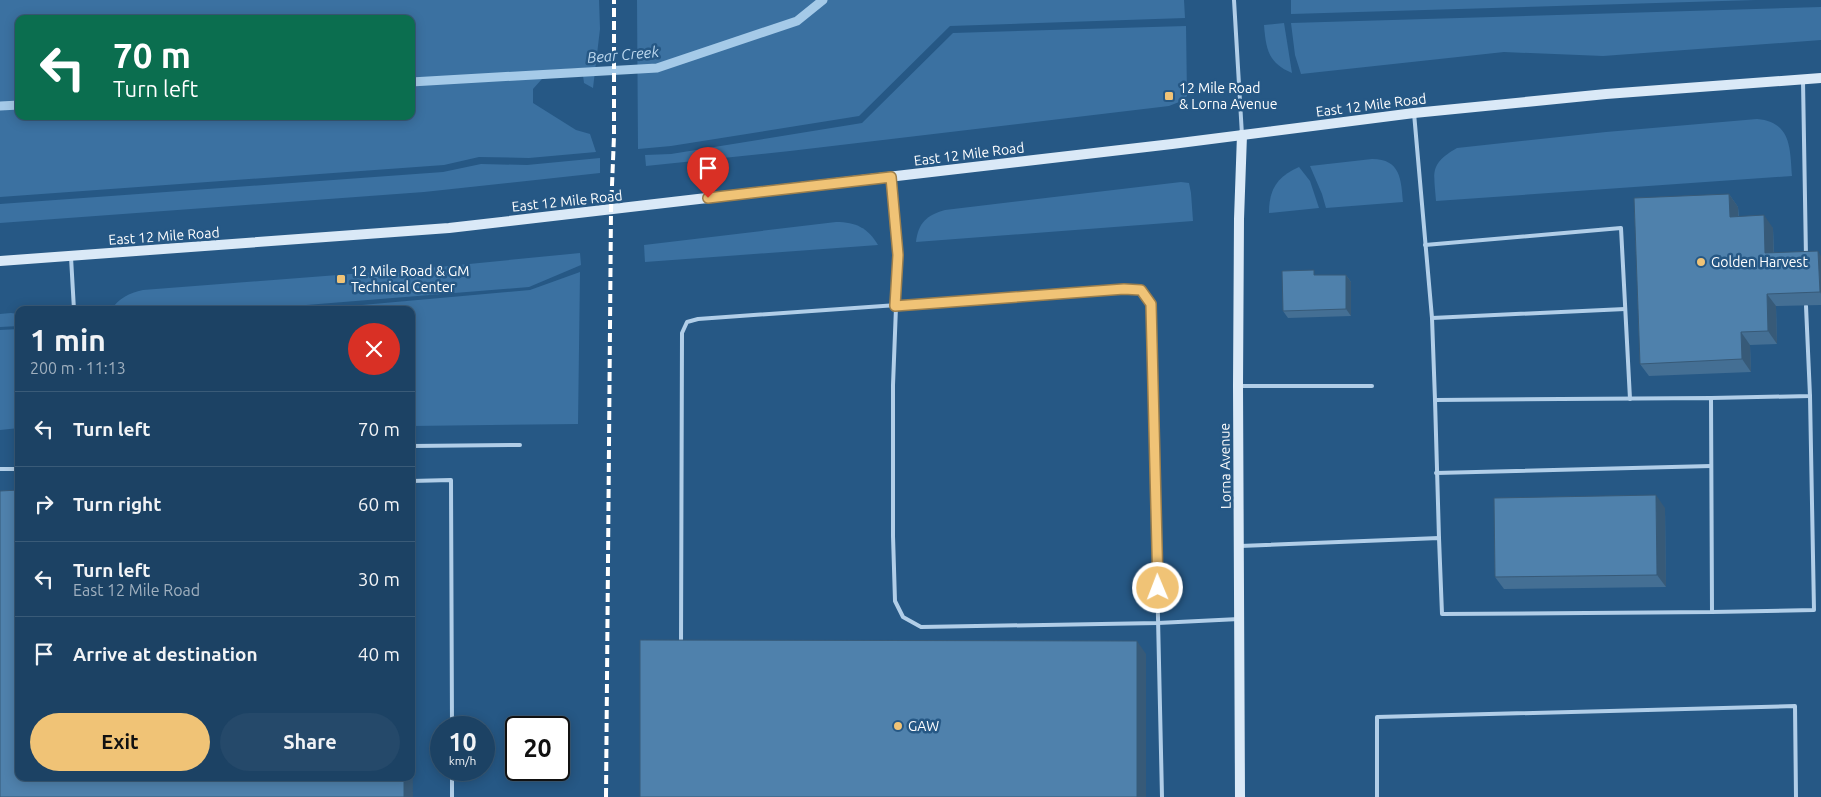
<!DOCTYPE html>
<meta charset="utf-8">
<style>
:root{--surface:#1c4264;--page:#25496a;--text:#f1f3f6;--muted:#a0b0bf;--line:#3a5b78;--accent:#f0c376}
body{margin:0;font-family:Ubuntu,sans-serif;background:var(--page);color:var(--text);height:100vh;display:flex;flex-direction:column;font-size:19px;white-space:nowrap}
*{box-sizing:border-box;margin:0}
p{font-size:16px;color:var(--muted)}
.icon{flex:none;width:28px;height:28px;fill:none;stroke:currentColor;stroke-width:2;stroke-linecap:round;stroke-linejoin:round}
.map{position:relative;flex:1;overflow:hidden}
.side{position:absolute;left:15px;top:306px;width:400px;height:475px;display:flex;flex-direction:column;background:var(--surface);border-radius:10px;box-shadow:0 2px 12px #0003,0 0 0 1px var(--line)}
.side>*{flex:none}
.top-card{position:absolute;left:15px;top:15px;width:400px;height:105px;border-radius:10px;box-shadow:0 2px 12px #0003,0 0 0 1px var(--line);background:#0b6e4f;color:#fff;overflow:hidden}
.speed{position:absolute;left:430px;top:716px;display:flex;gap:10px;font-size:25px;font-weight:700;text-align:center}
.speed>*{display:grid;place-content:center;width:65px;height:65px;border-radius:50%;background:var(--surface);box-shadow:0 2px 12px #0003,0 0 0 1px var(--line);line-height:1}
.speed small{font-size:12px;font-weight:400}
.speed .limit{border:2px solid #111;border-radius:8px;background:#fff;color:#111}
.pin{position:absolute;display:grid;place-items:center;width:42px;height:42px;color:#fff;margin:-51px -21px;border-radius:50% 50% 50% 0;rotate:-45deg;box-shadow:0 0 5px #0007}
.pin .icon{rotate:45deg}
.me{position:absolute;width:55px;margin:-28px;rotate:359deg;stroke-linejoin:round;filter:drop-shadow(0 0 4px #0008)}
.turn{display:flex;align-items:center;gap:18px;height:105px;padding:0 15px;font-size:22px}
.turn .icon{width:65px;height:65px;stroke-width:2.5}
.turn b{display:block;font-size:35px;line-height:42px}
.round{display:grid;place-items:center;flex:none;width:52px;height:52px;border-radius:26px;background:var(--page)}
.overview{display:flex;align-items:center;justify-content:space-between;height:85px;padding:0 15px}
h1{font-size:30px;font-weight:700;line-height:38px}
.button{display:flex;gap:10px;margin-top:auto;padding:10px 15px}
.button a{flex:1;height:58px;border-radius:30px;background:var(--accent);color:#111;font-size:20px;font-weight:700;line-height:58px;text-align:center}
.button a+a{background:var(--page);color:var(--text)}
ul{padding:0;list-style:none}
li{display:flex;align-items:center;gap:15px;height:75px;padding:0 15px;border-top:1px solid var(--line)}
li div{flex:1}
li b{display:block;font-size:19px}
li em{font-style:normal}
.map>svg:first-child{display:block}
.green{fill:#3b71a1;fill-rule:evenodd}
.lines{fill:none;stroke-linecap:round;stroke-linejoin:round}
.stream{stroke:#a5cae8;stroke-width:9}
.lane{stroke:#b1cee8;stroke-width:4}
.secondary{stroke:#dae9f7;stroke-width:10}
.rail{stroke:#fff;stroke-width:4;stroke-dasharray:9 4;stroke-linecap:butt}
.wall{fill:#446f94}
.shaded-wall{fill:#375a78}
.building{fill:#4f81ac;stroke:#375a78}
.route-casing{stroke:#9c7f4d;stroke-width:12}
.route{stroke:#f0c376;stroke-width:9}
.poi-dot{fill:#f0c376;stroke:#265885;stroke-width:2}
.labels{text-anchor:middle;stroke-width:5;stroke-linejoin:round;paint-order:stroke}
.poi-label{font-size:14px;fill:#fff;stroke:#265885;text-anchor:start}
.street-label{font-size:14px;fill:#fff;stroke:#265885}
.water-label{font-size:15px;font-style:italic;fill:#bcd8ef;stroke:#265885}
</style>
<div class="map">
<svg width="1821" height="797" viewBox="0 0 1821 797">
<rect width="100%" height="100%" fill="#265885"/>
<g class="green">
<path d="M0 0H599L600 29 593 88 584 83 582 68 550 70 533 89V103L576 130 590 134 596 152 529 158 479 157 444 165 0 197ZM19 19H411V116H19Z"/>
<polygon points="637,0 1184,0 1185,18 950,26 859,116 671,146 638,149"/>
<polygon points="1291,0 1756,0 1291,14"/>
<polygon points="1821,7 1821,40 1603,56 1504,52 1301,74 1295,55 1291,23"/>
<path d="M1284 23 1292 73C1268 63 1266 49 1264 25Z"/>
<polygon points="1186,26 1187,96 1179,102 1169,106 790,151 646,166 645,155 671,154 862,123 953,33"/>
<path d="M1757 119C1791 122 1790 147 1792 176L1436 201C1434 172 1429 164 1457 148L1606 132Z"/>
<polygon points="600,158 600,173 424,192 0,223 0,204 443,172 481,164 527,165"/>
<path d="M1372 159C1401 159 1401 180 1403 202L1326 208 1322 194 1310 166Z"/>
<path d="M1299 167 1310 181 1319 208 1269 213C1269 189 1277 177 1299 167Z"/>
<path d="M1181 182 1189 183 1191 193 1193 221 916 242C918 223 927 215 945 210Z"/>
<path d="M836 222C856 222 868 228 878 245L645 262 644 245Z"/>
<path d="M580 253 581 265 529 287 245 310H111C119 298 129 293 143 290L428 268Z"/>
<polygon points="580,272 578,424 411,426 411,310 306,310 530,290"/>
<polygon points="11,313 19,314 19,326 0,327 0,314"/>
<polygon points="19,329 19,428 0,430 0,330"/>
</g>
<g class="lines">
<g class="stream">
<polyline points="411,82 657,68 797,21 823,0"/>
<polyline points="0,106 19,105"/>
</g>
<g class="lane">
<polyline points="1234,0 1242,135"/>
<polyline points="1803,81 1806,257"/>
<polyline points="891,177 898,255 893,385 893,536 895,601 903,617 921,627 1158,623 1239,619"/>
<polyline points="1425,245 1621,228 1630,399"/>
<polyline points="71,257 74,310"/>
<polyline points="1432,318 1625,309"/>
<polyline points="1240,386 1372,386"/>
<polyline points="1711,398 1810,396 1806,306"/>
<polyline points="1435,400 1439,538"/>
<polyline points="411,446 520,445"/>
<polyline points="0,469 19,469"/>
<polyline points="1436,473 1711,466"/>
<polyline points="411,481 451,480 452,728"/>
<polyline points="1240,546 1439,538 1442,614 1712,612 1711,398 1435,400 1432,318 1414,113"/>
<polyline points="1712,612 1814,610 1810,396"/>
<polyline points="681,645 682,333 687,322 698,319 1124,289 1141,290 1151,304 1162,797"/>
<polyline points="452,770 452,797"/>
<polyline points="1377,797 1377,717 1795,706 1796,797"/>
</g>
<g class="secondary">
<polyline points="0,261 449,228 1172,144 1414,113 1606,94 1821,78"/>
<polyline points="1240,797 1238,386 1239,219 1242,135"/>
</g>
<polyline class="rail" points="606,797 611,210 614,136 614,0"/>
</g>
<g class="wall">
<polygon points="1729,194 1738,207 1739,217 1773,228 1774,253 1821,256 1821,305 1776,306 1777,344 1750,345 1751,372 1649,376 1640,364"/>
<polygon points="1318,275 1346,275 1351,282 1351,316 1288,318 1283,311"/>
<polygon points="1665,508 1666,587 1504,589 1495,577"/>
</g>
<g class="shaded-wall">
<polygon points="1729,194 1738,207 1739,230 1730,217"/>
<polygon points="1764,215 1773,228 1774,266 1765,253"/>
<polygon points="1818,251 1821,256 1821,294 1820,292"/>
<polygon points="1346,275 1351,282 1351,316 1346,309"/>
<polygon points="1767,294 1776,306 1777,344 1768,331"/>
<polygon points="1741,332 1750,345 1751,372 1742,359"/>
<polygon points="1656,495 1665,508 1666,587 1657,575"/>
<polygon points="411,598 413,797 404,797 404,778 411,778"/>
<polygon points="1137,641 1146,654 1146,797 1137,797"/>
</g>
<g class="building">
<polygon points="1729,194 1730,217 1764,215 1765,253 1818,251 1820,292 1767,294 1768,331 1741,332 1742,359 1640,364 1634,198"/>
<polygon points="1314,270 1314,275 1346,275 1346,309 1283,311 1282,271"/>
<polygon points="19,490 19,778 404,778 404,797 0,797 0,491"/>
<polygon points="1656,495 1657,575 1495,577 1494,498"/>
<polygon points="640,640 1137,641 1137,797 640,797"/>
</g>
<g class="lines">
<g class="route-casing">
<polyline id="route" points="708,198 891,177 898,255 895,306 1124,289 1141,290 1151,304 1158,588"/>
</g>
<use href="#route" class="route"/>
</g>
<g class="poi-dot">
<rect x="1164" y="91" width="10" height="10" rx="2.5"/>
<circle cx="1701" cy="262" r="5"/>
<rect x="336" y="274" width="10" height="10" rx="2.5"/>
<circle cx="898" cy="726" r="5"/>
</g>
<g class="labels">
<g class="poi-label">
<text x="1179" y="93">12 Mile Road<tspan x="1179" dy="16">&amp; Lorna Avenue</tspan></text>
<text x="1711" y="267">Golden Harvest</text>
<text x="351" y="276">12 Mile Road &amp; GM<tspan x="351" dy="16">Technical Center</tspan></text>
<text x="908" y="731">GAW</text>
</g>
<g class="street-label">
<text transform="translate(1371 105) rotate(-7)" y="5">East 12 Mile Road</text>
<text transform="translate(969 154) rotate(-7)" y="5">East 12 Mile Road</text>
<text transform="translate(567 201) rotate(-6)" y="5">East 12 Mile Road</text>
<text transform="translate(164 236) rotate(-4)" y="5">East 12 Mile Road</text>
<text transform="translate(1225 466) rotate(-91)" y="5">Lorna Avenue</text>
</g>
<g class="water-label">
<text transform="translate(623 55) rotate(-5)" y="5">Bear Creek</text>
</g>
</g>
</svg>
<div class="speed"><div>10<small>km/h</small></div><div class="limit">20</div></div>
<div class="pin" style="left:708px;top:198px;background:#d93025"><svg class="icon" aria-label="arrive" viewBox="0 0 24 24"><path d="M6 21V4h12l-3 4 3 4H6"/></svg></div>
<svg class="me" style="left:1158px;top:588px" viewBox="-20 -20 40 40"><circle r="17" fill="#f0c376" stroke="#fff" stroke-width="3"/><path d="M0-11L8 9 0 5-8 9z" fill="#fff"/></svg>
<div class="top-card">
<div class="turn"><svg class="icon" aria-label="left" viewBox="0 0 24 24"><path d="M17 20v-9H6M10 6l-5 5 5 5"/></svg><div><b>70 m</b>Turn left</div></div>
</div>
<section class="side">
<div class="overview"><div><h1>1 min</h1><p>200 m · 11:13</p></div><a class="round" style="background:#d93025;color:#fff"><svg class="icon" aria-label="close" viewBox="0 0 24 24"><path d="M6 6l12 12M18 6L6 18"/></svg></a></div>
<ul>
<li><svg class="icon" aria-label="left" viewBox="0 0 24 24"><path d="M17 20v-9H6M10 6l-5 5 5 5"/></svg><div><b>Turn left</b></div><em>70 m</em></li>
<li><svg class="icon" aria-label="right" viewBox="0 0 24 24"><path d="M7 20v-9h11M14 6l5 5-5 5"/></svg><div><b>Turn right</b></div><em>60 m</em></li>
<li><svg class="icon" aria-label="left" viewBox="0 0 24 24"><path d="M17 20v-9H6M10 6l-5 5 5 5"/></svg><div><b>Turn left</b><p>East 12 Mile Road</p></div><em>30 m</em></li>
<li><svg class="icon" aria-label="arrive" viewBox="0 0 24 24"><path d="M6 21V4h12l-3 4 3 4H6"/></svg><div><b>Arrive at destination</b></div><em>40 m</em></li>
</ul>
<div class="button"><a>Exit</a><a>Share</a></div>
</section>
</div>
